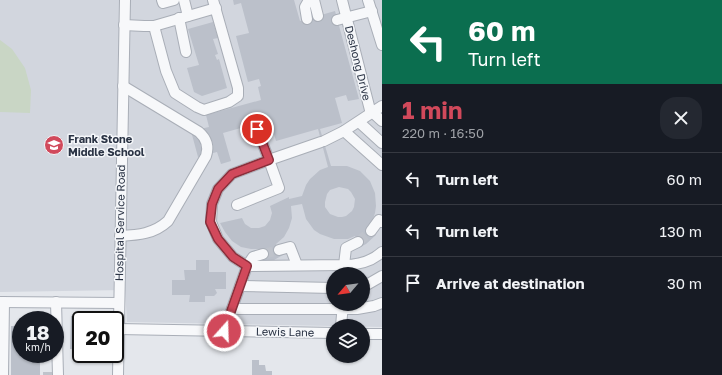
<!DOCTYPE html>
<meta charset="utf-8">
<style>
:root{--surface:#171b24;--page:#242831;--text:#f1f3f6;--muted:#9ea1a6;--line:#363941;--accent:#d1495b}
body{margin:0;font-family:"Golos Text",sans-serif;background:var(--page);color:var(--text);height:100vh;display:flex;flex-direction:column;font-size:15px;white-space:nowrap}
*{box-sizing:border-box;margin:0}
p{font-size:13px;color:var(--muted)}
.icon{flex:none;width:22px;height:22px;fill:none;stroke:currentColor;stroke-width:2;stroke-linecap:round;stroke-linejoin:round}
.map{position:relative;flex:1;overflow:hidden}
.side{display:flex;flex-direction:column;background:var(--surface);width:340px}
.side>*{flex:none}
.guide{background:#0b6e4f;color:#fff;overflow:hidden}
.needle{width:26px;rotate:241deg}
.tools{position:absolute;left:326px;top:267px;display:grid;gap:8px}
.tools a{display:grid;place-items:center;width:44px;height:44px;border-radius:50%;background:var(--surface);box-shadow:0 1px 3px #0004;font-size:20px}
.speed{position:absolute;left:12px;top:311px;display:flex;gap:8px;font-size:20px;font-weight:700;text-align:center}
.speed>*{display:grid;place-content:center;width:52px;height:52px;border-radius:50%;background:var(--surface);box-shadow:0 1px 3px #0004;line-height:1}
.speed small{font-size:10px;font-weight:400}
.speed .limit{border:2px solid #111;border-radius:6px;background:#fff;color:#111}
.pin{position:absolute;display:grid;place-items:center;width:34px;height:34px;color:#fff;margin:-17px;border:2px solid #fff;border-radius:50%;box-shadow:0 1px 4px #0007}
.me{position:absolute;width:44px;margin:-22px;rotate:20deg;stroke-linejoin:round;filter:drop-shadow(0 0 3px #0008)}
.turn{display:flex;align-items:center;gap:14px;height:84px;padding:0 20px;font-size:18px}
.turn .icon{width:52px;height:52px;stroke-width:2.5}
.turn b{display:block;font-size:28px;line-height:34px}
.round{display:grid;place-items:center;flex:none;width:42px;height:42px;border-radius:16px;background:var(--page)}
.headline{display:flex;align-items:center;justify-content:space-between;height:68px;padding:0 20px}
h1{font-size:24px;font-weight:700;line-height:30px;color:var(--accent)}
ul{padding:0;list-style:none}
li{display:flex;align-items:center;gap:12px;height:52px;padding:0 20px;border-top:1px solid var(--line)}
li div{flex:1}
li b{display:block;font-size:15px}
li em{font-style:normal}
main{display:flex;flex:1;min-height:0}
.map>svg:first-child{display:block}
.built{fill:#d2d6de;fill-rule:evenodd}
.green{fill:#c9d6c5}
.building{fill:#bbc0ca;fill-rule:evenodd}
.lines{fill:none;stroke-linecap:round;stroke-linejoin:round}
.minor-tunnel{stroke:#bfc3cb;stroke-width:10;stroke-dasharray:10 5;stroke-linecap:butt}
.minor-casing{stroke:#a9aeb7;stroke-width:12}
.minor{stroke:#f7f8fa;stroke-width:10}
.route-casing{stroke:#882f3b;stroke-width:10}
.route{stroke:#d1495b;stroke-width:7}
.labels{text-anchor:middle;stroke-width:3;stroke-linejoin:round;paint-order:stroke}
.street-label{font-size:11px;fill:#2b3445;stroke:#f4f6f9}
.poi-label{font-size:11px;font-weight:bold;fill:#2b3445;stroke:#f4f6f9;text-anchor:start}
</style>
<main>
<div class="map">
<svg width="382" height="375" viewBox="0 0 382 375">
<rect width="100%" height="100%" fill="#e4e7ec"/>
<path class="built" d="M0 0H382V327L127 322 125 290 0 292ZM333 274H363V304H333Z"/>
<polygon class="green" points="0,40 12,49 25,68 31,90 30,113 0,112"/>
<g class="building">
<path d="M233 0H294L300 21 335 11 359 99 348 101 346 95 335 98 342 123 320 129 331 166H347L360 171 370 181 375 193 376 206 375 213 373 219 367 227 376 235 366 244 360 247 355 236 348 239H334L320 234 314 230 306 219 302 204 291 206 292 218 289 228 284 237 276 244 283 255 274 260 264 262 262 249H251L241 247 232 241 225 232 220 223 242 218 245 224 251 228H259L265 226 270 220 272 213 270 206 289 197V199L302 196 306 185 310 179 320 170 328 167 318 129 276 141 270 120 223 133 231 161 221 164 217 152 198 157 191 131 209 127 206 115 261 100 258 87 261 86 259 79 248 82 236 36 249 33 241 3 234 5ZM339 187 348 189 351 192 355 199 354 207 352 211 346 216 342 217H338L330 214 325 207V202L327 194 330 190Z"/>
<polygon points="213,22 218,38 213,39 218,54 215,55 217,60 219,59 227,88 202,96 194,92 187,68 199,65 188,29"/>
<polygon points="196,260 209,260 209,272 226,272 226,289 215,289 217,293 214,296 205,296 205,302 189,302 190,295 172,295 172,280 185,280 184,270 196,270"/>
<polygon points="71,316 95,317 94,320 81,320 81,350 70,349"/>
<polygon points="11,326 21,326 21,354 40,354 40,375 11,375"/>
<polygon points="252,360 259,360 259,365 265,365 266,371 272,371 272,375 252,375"/>
</g>
<g class="lines">
<g class="minor-tunnel">
<polyline points="358,242 371,231"/>
<polyline points="263,254 279,250"/>
<polyline points="48,372 48,375"/>
</g>
<g class="minor-casing">
<g id="minor">
<polyline points="162,0 163,3 174,0"/>
<polyline points="184,0 188,16"/>
<polyline points="314,0 318,16"/>
<polyline points="342,0 370,110 382,121"/>
<polyline points="368,0 382,45"/>
<polyline points="179,18 186,52"/>
<polyline points="307,19 305,7 309,0"/>
<polyline points="337,20 372,11"/>
<polyline points="124,25 144,26 154,26 216,8"/>
<polyline points="154,26 166,71 175,93 197,107 204,110 229,102 238,96 238,88 213,0"/>
<polyline points="359,122 382,143"/>
<polyline points="257,129 269,160 321,142"/>
<polyline points="344,131 382,165"/>
<polyline points="324,141 344,131 382,106"/>
<polyline points="237,205 279,188 269,160 232,174 218,189 212,204 211,222 218,239 233,257 247,266 253,257 263,254"/>
<polyline points="371,231 379,220 382,222"/>
<path d="M120 236C138 235 154 234 168 221L206 156C209 147 207 139 199 132L123 86"/>
<polyline points="279,250 290,247 297,265"/>
<path d="M344 274V265C359 265 371 262 382 252"/>
<polyline points="240,286 333,288"/>
<polyline points="363,287 382,276"/>
<polyline points="0,302 118,303"/>
<polyline points="56,302 58,375"/>
<polyline points="232,309 357,309 374,306 382,303"/>
<polyline points="341,326 343,304"/>
<polyline points="118,329 333,333"/>
<polyline points="224,331 247,266 344,265 346,248 358,242"/>
<polyline points="363,334 382,334"/>
<polyline points="3,375 4,302"/>
<polyline points="118,375 125,0"/>
</g>
</g>
<use href="#minor" class="minor"/>
</g>
<g class="lines">
<g class="route-casing">
<polyline id="route" points="224,331 247,266 233,257 218,239 210,222 212,204 218,189 232,174 269,160 257,129"/>
</g>
<use href="#route" class="route"/>
</g>
<defs>
<g id="school-disc" transform="scale(1)"><circle r="9.5" fill="#d1495b" stroke="#f4f6f9"/><path d="M0-5L7-2L0 1L-7-2ZM-4 1L0 2.5L4 1V4Q0 6-4 4Z" fill="#fff"/></g>
</defs>
<g fill-rule="evenodd">
<use href="#school-disc" x="54" y="145"/>
</g>
<g class="labels">
<g class="street-label">
<text transform="translate(358 63) rotate(76)" y="4">Deshong Drive</text>
<text transform="translate(120 223) rotate(-89)" y="4">Hospital Service Road</text>
<text transform="translate(285 332) rotate(1)" y="4">Lewis Lane</text>
</g>
<g class="poi-label">
<text x="68" y="143">Frank Stone<tspan x="68" dy="13">Middle School</tspan></text>
</g>
</g>
</svg>
<div class="tools">
<a><svg class="needle" viewBox="-14 -14 28 28"><path d="M0-13l5 13h-10z" fill="#e53935"/><path d="M0 13l5-13h-10z" fill="#9ea1a6"/></svg></a>
<a><svg class="icon" aria-label="layers" viewBox="0 0 24 24"><path d="M12 4l9 5-9 5-9-5zM3 14l9 5 9-5"/></svg></a>
</div>
<div class="speed"><div>18<small>km/h</small></div><div class="limit">20</div></div>
<div class="pin" style="left:257px;top:129px;background:#d93025"><svg class="icon" aria-label="arrive" viewBox="0 0 24 24"><path d="M6 21V4h12l-3 4 3 4H6"/></svg></div>
<svg class="me" style="left:224px;top:331px" viewBox="-20 -20 40 40"><circle r="17" fill="#d1495b" stroke="#fff" stroke-width="3"/><path d="M0-11L8 9 0 5-8 9z" fill="#fff"/></svg>
</div>
<section class="side">
<div class="guide">
<div class="turn"><svg class="icon" aria-label="left" viewBox="0 0 24 24"><path d="M17 20v-9H6M10 6l-5 5 5 5"/></svg><div><b>60 m</b>Turn left</div></div>
</div>
<div class="headline"><div><h1>1 min</h1><p>220 m · 16:50</p></div><a class="round"><svg class="icon" aria-label="close" viewBox="0 0 24 24"><path d="M6 6l12 12M18 6L6 18"/></svg></a></div>
<ul>
<li><svg class="icon" aria-label="left" viewBox="0 0 24 24"><path d="M17 20v-9H6M10 6l-5 5 5 5"/></svg><div><b>Turn left</b></div><em>60 m</em></li>
<li><svg class="icon" aria-label="left" viewBox="0 0 24 24"><path d="M17 20v-9H6M10 6l-5 5 5 5"/></svg><div><b>Turn left</b></div><em>130 m</em></li>
<li><svg class="icon" aria-label="arrive" viewBox="0 0 24 24"><path d="M6 21V4h12l-3 4 3 4H6"/></svg><div><b>Arrive at destination</b></div><em>30 m</em></li>
</ul>
</section>
</main>
